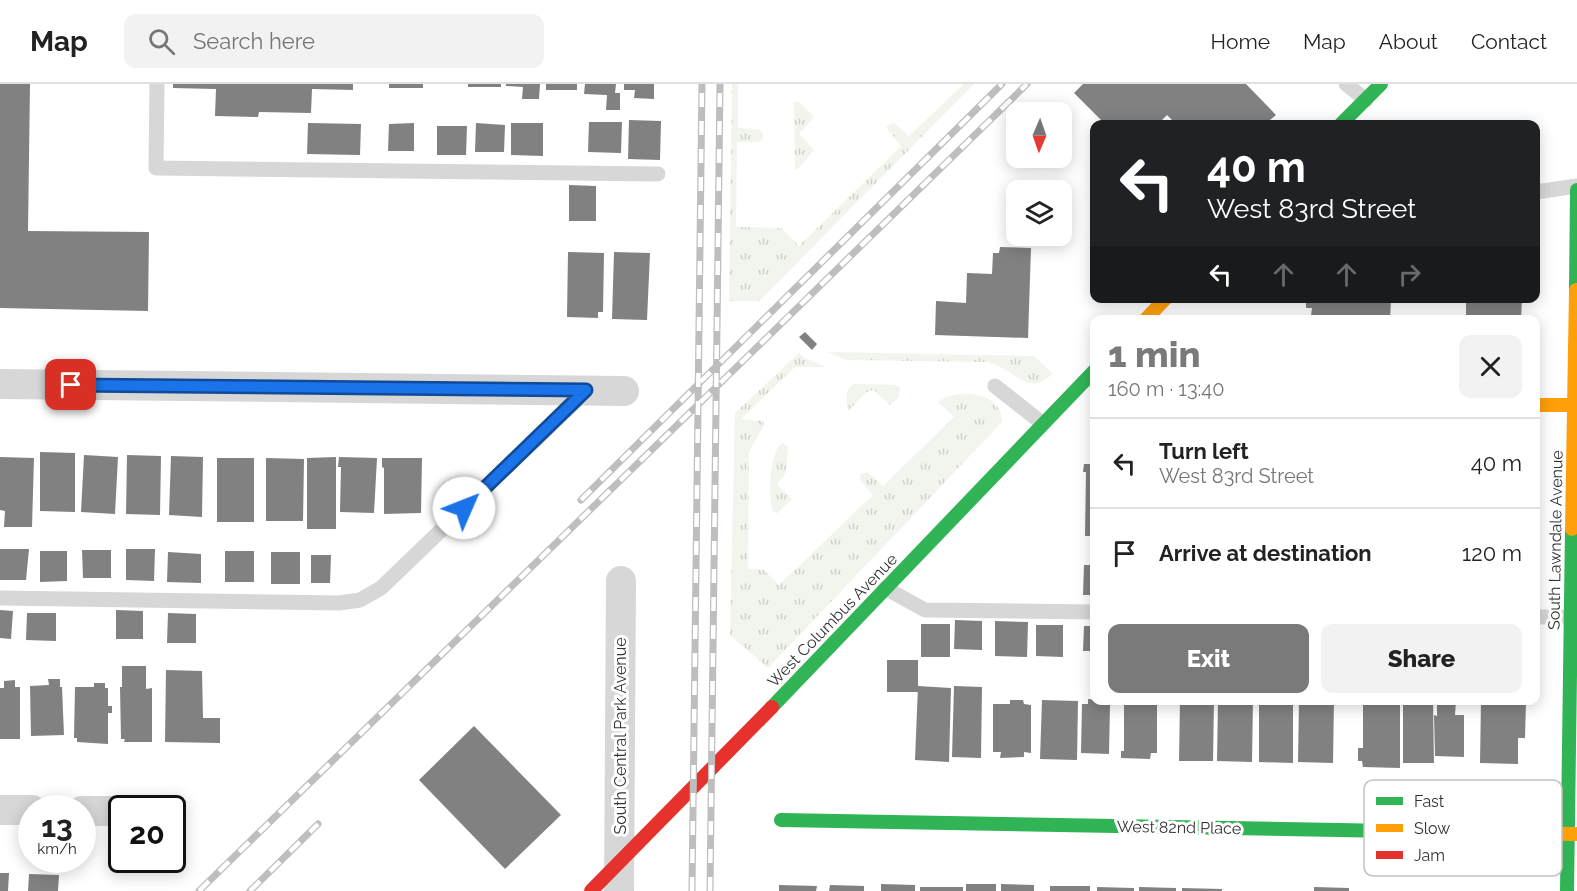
<!DOCTYPE html>
<meta charset="utf-8">
<style>
:root{--surface:#fff;--page:#f2f2f2;--text:#222;--muted:#767676;--line:#e0e0e0;--accent:#7a7a7a}
body{margin:0;font-family:Raleway,sans-serif;background:var(--page);color:var(--text);height:100vh;display:flex;flex-direction:column;font-size:22px;white-space:nowrap}
*{box-sizing:border-box;margin:0}
p{font-size:20px;color:var(--muted)}
.icon{flex:none;width:33px;height:33px;fill:none;stroke:currentColor;stroke-width:2;stroke-linecap:round;stroke-linejoin:round}
.map{position:relative;flex:1;overflow:hidden}
.side{position:absolute;left:1090px;top:231px;width:450px;height:390px;display:flex;flex-direction:column;background:var(--surface);border-radius:12px;box-shadow:0 3px 15px #0003}
.side>*{flex:none}
.top-card{position:absolute;left:1090px;top:36px;width:450px;height:183px;border-radius:12px;box-shadow:0 3px 15px #0003;background:#202124;color:#fff;overflow:hidden}
.needle{width:39px;rotate:182deg}
.controls{position:absolute;left:1006px;top:18px;display:grid;gap:12px}
.controls a{display:grid;place-items:center;width:66px;height:66px;border-radius:12px;background:var(--surface);box-shadow:0 3px 15px #0003;font-size:30px}
.speed{position:absolute;left:18px;top:711px;display:flex;gap:12px;font-size:30px;font-weight:700;text-align:center}
.speed>*{display:grid;place-content:center;width:78px;height:78px;border-radius:50%;background:var(--surface);box-shadow:0 3px 15px #0003;line-height:1}
.speed small{font-size:15px;font-weight:400}
.speed .limit{border:3px solid #111;border-radius:9px;background:#fff;color:#111}
.pin{position:absolute;display:grid;place-items:center;width:51px;height:51px;color:#fff;margin:-26px;border-radius:12px;box-shadow:0 3px 9px #0006}
.me{position:absolute;width:66px;margin:-33px;rotate:46deg;stroke-linejoin:round;filter:drop-shadow(0 0 4px #0008)}
.turn{display:flex;align-items:center;gap:21px;height:126px;padding:0 18px;font-size:27px}
.turn .icon{width:78px;height:78px;stroke-width:2.5}
.turn b{display:block;font-size:42px;line-height:51px}
.lanes{display:flex;align-items:center;height:57px;padding:0 18px;background:#0003;justify-content:center;gap:30px;direction:ltr}
.lanes .off{opacity:.35}
.round{display:grid;place-items:center;flex:none;width:63px;height:63px;border-radius:12px;background:var(--page)}
.overview{display:flex;align-items:center;justify-content:space-between;height:102px;padding:0 18px}
h1{font-size:36px;font-weight:800;line-height:45px;color:var(--accent)}
.cta{display:flex;gap:12px;margin-top:auto;padding:12px 18px}
.cta a{flex:1;height:69px;border-radius:12px;background:var(--accent);color:#fff;font-size:24px;font-weight:800;line-height:69px;text-align:center}
.cta a+a{background:var(--page);color:var(--text)}
ul{padding:0;list-style:none}
li{display:flex;align-items:center;gap:18px;height:90px;padding:0 18px;border-top:2px solid var(--line)}
li div{flex:1}
li b{display:block;font-size:22px}
li em{font-style:normal}
header{display:flex;align-items:center;gap:36px;box-sizing:border-box;height:84px;padding:0 30px;background:var(--surface);border-bottom:2px solid var(--line)}
header strong{font-size:28px}
nav{display:flex;gap:33px;margin-inline-start:auto;font-size:21px}
.search{width:420px;height:54px;background:var(--page);display:flex;align-items:center;gap:15px;box-sizing:border-box;padding:0 21px;border-radius:12px;color:var(--muted);font-size:22px}
.map>svg:first-child{display:block}
.grass{fill:url(#grass-tufts)}
.building{fill:#818181}
.lines{fill:none;stroke-linecap:round;stroke-linejoin:round}
.lane{stroke:#d7d7d7;stroke-width:15}
.street{stroke:#d7d7d7;stroke-width:30}
.fast{stroke:#30b455;stroke-width:14}
.slow{stroke:#ff9f0a;stroke-width:14}
.jam{stroke:#e5322d;stroke-width:14}
.rail-casing{stroke:#bebebe;stroke-width:7}
.rail{stroke:#fff;stroke-width:4.5;stroke-dasharray:14;stroke-linecap:butt}
.route-casing{stroke:#114b97;stroke-width:15}
.route{stroke:#1a73e8;stroke-width:10}
.labels{text-anchor:middle;stroke-width:6;stroke-linejoin:round;paint-order:stroke}
.street-label{font-size:16px;fill:#333;stroke:#fff}
.key{fill:#fff;stroke:#c2c2c2;stroke-width:1.5}
.key-label{font-size:16px;fill:#333}
</style>
<header>
<strong>Map</strong>
<div class="search"><svg class="icon" aria-label="search" viewBox="0 0 24 24"><circle cx="10" cy="10" r="6"/><path d="M15 15l6 6"/></svg>Search here</div>
<nav><a>Home</a><a>Map</a><a>About</a><a>Contact</a></nav>
</header>
<div class="map">
<svg width="1577" height="807" viewBox="0 0 1577 807">
<defs>
<pattern id="grass-tufts" width="24" height="20" patternUnits="userSpaceOnUse" patternTransform="scale(1.5)"><rect width="24" height="20" fill="#f1f5ed"/><path d="M3 7l-1-3M5 7V3M7 7l1-3M15 17l-1-3M17 17v-4M19 17l1-3" fill="none" stroke="#cfd2cc"/></pattern>
</defs>
<rect width="100%" height="100%" fill="#fff"/>
<g class="grass">
<polygon points="732,0 738,0 738,44 759,45 763,49 763,54 759,58 737,58 736,143 781,144 799,162 901,62 886,43 894,39 909,52 964,0 974,0 759,217 729,217"/>
<polygon points="798,17 814,33 799,50 814,66 798,85 795,85 794,19"/>
<path d="M827 268 1034 272 1053 290C1023 314 1018 285 987 278L847 276Z"/>
<path d="M799 269 803 273 826 283H795L741 335 763 337 764 341 749 368 748 485 764 486 779 501 873 411 860 396 861 390 868 388 883 402 954 333 938 318C957 303 1003 308 1002 338L768 584 730 551 735 329Z"/>
<path d="M853 300 895 301 900 303 899 313 890 321 874 306 868 307 848 327C847 317 844 306 853 300Z"/>
<path d="M782 359 788 362 786 389 777 400 792 415 778 429 773 428C768 414 769 369 782 359Z"/>
</g>
<g class="building">
<polygon points="0,0 30,0 28,147 149,148 148,227 0,224"/>
<polygon points="173,0 353,0 353,6 312,5 311,29 259,28 258,33 215,32 216,5 173,4"/>
<rect x="389" y="0" width="34" height="4"/>
<rect x="468" y="0" width="33" height="3"/>
<polygon points="506,0 540,0 539,15 522,15 523,3 506,2"/>
<rect x="546" y="0" width="31" height="6"/>
<polygon points="585,0 616,0 615,9 620,9 620,26 606,26 607,11 584,10"/>
<polygon points="624,0 654,0 654,15 634,14 635,6 624,6"/>
<polygon points="1083,0 1246,0 1276,31 1265,40 1176,40 1167,31 1158,40 1105,40 1074,9"/>
<polygon points="629,36 661,37 660,76 628,75"/>
<polygon points="589,38 622,38 621,69 588,68"/>
<polygon points="308,39 361,40 360,71 307,70"/>
<polygon points="414,39 414,67 388,67 389,40"/>
<polygon points="476,39 505,41 504,68 475,68"/>
<polygon points="511,39 543,39 543,72 511,71"/>
<polygon points="437,42 467,42 466,71 437,71"/>
<polygon points="569,101 596,102 596,137 569,137"/>
<polygon points="1000,163 1031,164 1028,254 935,251 936,217 966,219 967,189 992,190 993,169 999,169"/>
<polygon points="568,168 604,169 603,228 598,228 598,234 567,233"/>
<polygon points="614,168 650,169 647,236 612,235"/>
<polygon points="1306,214 1391,214 1390,236 1324,236 1324,232 1311,232 1312,224 1306,224"/>
<polygon points="1466,214 1522,214 1521,236 1466,236"/>
<polygon points="805,248 817,260 812,266 799,253"/>
<polygon points="40,368 75,369 75,428 40,427"/>
<polygon points="84,371 118,373 115,430 81,428"/>
<polygon points="127,371 161,372 160,431 126,430"/>
<polygon points="171,372 203,373 202,433 169,431"/>
<polygon points="0,373 34,374 32,443 4,443 5,427 0,426"/>
<polygon points="336,373 336,445 307,445 307,374"/>
<polygon points="339,373 377,374 374,429 340,428 341,383 338,383"/>
<rect x="217" y="374" width="37" height="64"/>
<polygon points="266,374 304,375 303,437 266,437"/>
<polygon points="382,374 422,374 421,429 384,430 384,384 382,383"/>
<polygon points="1084,380 1095,380 1095,452 1085,452 1086,388 1083,388"/>
<polygon points="0,465 29,465 26,496 0,496"/>
<polygon points="126,465 155,465 154,497 126,496"/>
<polygon points="82,466 111,466 111,494 83,494"/>
<polygon points="40,467 67,467 67,497 40,498"/>
<rect x="225" y="467" width="29" height="31"/>
<polygon points="168,468 201,470 201,499 167,498"/>
<rect x="271" y="468" width="29" height="32"/>
<polygon points="311,471 331,471 330,499 311,499"/>
<polygon points="1084,481 1095,481 1095,511 1083,511"/>
<polygon points="0,526 13,527 11,555 0,554"/>
<polygon points="116,526 143,527 143,555 116,555"/>
<polygon points="27,529 56,529 56,557 26,556"/>
<polygon points="168,529 196,530 196,559 167,559"/>
<polygon points="955,536 982,537 982,566 954,565"/>
<polygon points="995,537 1028,538 1027,573 995,572"/>
<rect x="921" y="540" width="29" height="33"/>
<polygon points="1036,541 1063,541 1063,573 1036,572"/>
<polygon points="1084,542 1095,542 1095,567 1083,567"/>
<rect x="887" y="576" width="31" height="32"/>
<polygon points="122,582 146,582 146,605 152,604 152,658 124,658 125,655 121,655 120,603 122,603"/>
<polygon points="166,586 202,587 203,634 220,634 220,659 165,658"/>
<polygon points="48,595 60,595 60,603 62,603 64,651 31,652 30,602 49,601"/>
<polygon points="15,596 15,603 20,603 20,655 0,655 0,604 4,604 4,597"/>
<polygon points="94,599 105,599 105,604 108,604 108,622 112,622 112,629 108,629 108,660 77,658 77,654 74,654 75,603 94,603"/>
<polygon points="918,602 951,604 949,678 915,676"/>
<polygon points="954,602 982,603 981,674 952,673"/>
<polygon points="1088,615 1097,616 1097,620 1110,621 1109,670 1081,669 1082,620 1088,620"/>
<polygon points="1010,616 1023,616 1024,620 1031,621 1031,669 1024,668 1024,673 1000,674 1001,668 993,668 993,620 1010,620"/>
<polygon points="1042,616 1078,617 1077,676 1040,675"/>
<polygon points="1124,616 1157,616 1157,669 1151,669 1150,675 1121,674 1121,667 1124,667"/>
<polygon points="1180,616 1214,616 1213,677 1179,677"/>
<polygon points="1218,616 1253,616 1252,678 1217,677"/>
<polygon points="1259,616 1293,616 1293,679 1259,678"/>
<polygon points="1299,616 1334,616 1333,679 1298,678"/>
<polygon points="1363,616 1400,616 1400,684 1363,683 1362,677 1358,677 1358,664 1363,664"/>
<polygon points="1403,616 1433,616 1434,679 1403,679"/>
<polygon points="1481,616 1526,617 1525,654 1518,654 1518,680 1480,679"/>
<polygon points="1437,617 1456,617 1455,631 1464,631 1464,673 1435,672 1434,631 1437,632"/>
<polygon points="474,642 561,731 505,785 419,696"/>
<polygon points="0,789 9,789 8,807 0,807"/>
<polygon points="29,790 59,791 58,807 28,807"/>
<polygon points="881,800 915,801 915,807 881,807"/>
<rect x="966" y="800" width="30" height="7"/>
<polygon points="1001,800 1034,801 1034,807 1001,807"/>
<polygon points="779,801 817,802 816,807 779,807"/>
<polygon points="830,801 864,802 864,807 829,807"/>
<rect x="1050" y="802" width="40" height="5"/>
<rect x="920" y="803" width="43" height="4"/>
<polygon points="1097,803 1134,804 1134,807 1097,807"/>
<polygon points="1139,803 1176,804 1176,807 1139,807"/>
<polygon points="1314,803 1349,804 1349,807 1314,807"/>
<polygon points="1182,804 1222,805 1222,807 1182,807"/>
</g>
<g class="lines">
<g class="lane">
<polyline points="157,0 156,84 658,90"/>
<polyline points="1346,0 1366,16"/>
<polyline points="1536,108 1577,102"/>
<polyline points="995,302 1042,339"/>
<polyline points="885,504 925,526 1095,528"/>
<polyline points="0,514 339,519 360,516 381,504 584,309"/>
<polyline points="1536,533 1574,533"/>
</g>
<g class="street">
<polyline points="0,300 624,307"/>
<polyline points="0,726 32,726"/>
<polyline points="82,727 122,727"/>
<polyline points="619,807 621,497"/>
</g>
<g class="fast">
<polyline points="1341,40 1381,0"/>
<polyline points="1576,206 1577,106"/>
<polyline points="772,623 1095,286"/>
<polyline points="781,736 1447,748"/>
<polyline points="1567,807 1572,445"/>
</g>
<g class="slow">
<polyline points="1145,236 1166,214"/>
<polyline points="1536,321 1577,321"/>
<polyline points="1572,445 1576,206"/>
<polyline points="1447,748 1577,750"/>
</g>
<polyline class="jam" points="591,807 772,623"/>
<g class="rail-casing">
<g id="rail">
<polyline points="581,416 1002,0"/>
<polyline points="199,807 1027,0"/>
<polyline points="250,807 318,740"/>
<polyline points="692,807 702,0"/>
<polyline points="710,807 720,0"/>
</g>
</g>
<use href="#rail" class="rail"/>
</g>
<g class="lines">
<g class="route-casing">
<polyline id="route" points="71,301 586,306 464,424"/>
</g>
<use href="#route" class="route"/>
</g>
<g class="labels">
<g class="street-label">
<text transform="translate(1555 456) rotate(-89)" y="6">South Lawndale Avenue</text>
<text transform="translate(832 536) rotate(-46)" y="6">West Columbus Avenue</text>
<text transform="translate(620 652) rotate(-90)" y="6">South Central Park Avenue</text>
<text transform="translate(1179 743) rotate(1)" y="6">West 82nd Place</text>
</g>
</g>
<rect x="1364" y="696" width="198" height="96" rx="9" class="key"/>
<rect x="1376" y="713" width="27" height="8" fill="#30b455"/>
<rect x="1376" y="740" width="27" height="8" fill="#ff9f0a"/>
<rect x="1376" y="767" width="27" height="8" fill="#e5322d"/>
<g class="key-label">
<text x="1414" y="723">Fast</text>
<text x="1414" y="750">Slow</text>
<text x="1414" y="777">Jam</text>
</g>
</svg>
<div class="controls">
<a><svg class="needle" viewBox="-14 -14 28 28"><path d="M0-13l5 13h-10z" fill="#e53935"/><path d="M0 13l5-13h-10z" fill="#767676"/></svg></a>
<a><svg class="icon" aria-label="layers" viewBox="0 0 24 24"><path d="M12 4l9 5-9 5-9-5zM3 14l9 5 9-5"/></svg></a>
</div>
<div class="speed"><div>13<small>km/h</small></div><div class="limit">20</div></div>
<div class="pin" style="left:71px;top:301px;background:#d93025"><svg class="icon" aria-label="arrive" viewBox="0 0 24 24"><path d="M6 21V4h12l-3 4 3 4H6"/></svg></div>
<svg class="me" style="left:464px;top:424px" viewBox="-20 -20 40 40"><circle r="19" fill="#fff"/><path d="M0-13L10 11 0 6-10 11z" fill="#1a73e8"/></svg>
<div class="top-card">
<div class="turn"><svg class="icon" aria-label="left" viewBox="0 0 24 24"><path d="M17 20v-9H6M10 6l-5 5 5 5"/></svg><div><b>40 m</b>West 83rd Street</div></div>
<div class="lanes"><svg class="icon" aria-label="left" viewBox="0 0 24 24"><path d="M17 20v-9H6M10 6l-5 5 5 5"/></svg><svg class="icon off" aria-label="ahead" viewBox="0 0 24 24"><path d="M12 20V5M6 11l6-6 6 6"/></svg><svg class="icon off" aria-label="ahead" viewBox="0 0 24 24"><path d="M12 20V5M6 11l6-6 6 6"/></svg><svg class="icon off" aria-label="right" viewBox="0 0 24 24"><path d="M7 20v-9h11M14 6l5 5-5 5"/></svg></div>
</div>
<section class="side">
<div class="overview"><div><h1>1 min</h1><p>160 m · 13:40</p></div><a class="round"><svg class="icon" aria-label="close" viewBox="0 0 24 24"><path d="M6 6l12 12M18 6L6 18"/></svg></a></div>
<ul>
<li><svg class="icon" aria-label="left" viewBox="0 0 24 24"><path d="M17 20v-9H6M10 6l-5 5 5 5"/></svg><div><b>Turn left</b><p>West 83rd Street</p></div><em>40 m</em></li>
<li><svg class="icon" aria-label="arrive" viewBox="0 0 24 24"><path d="M6 21V4h12l-3 4 3 4H6"/></svg><div><b>Arrive at destination</b></div><em>120 m</em></li>
</ul>
<div class="cta"><a>Exit</a><a>Share</a></div>
</section>
</div>
